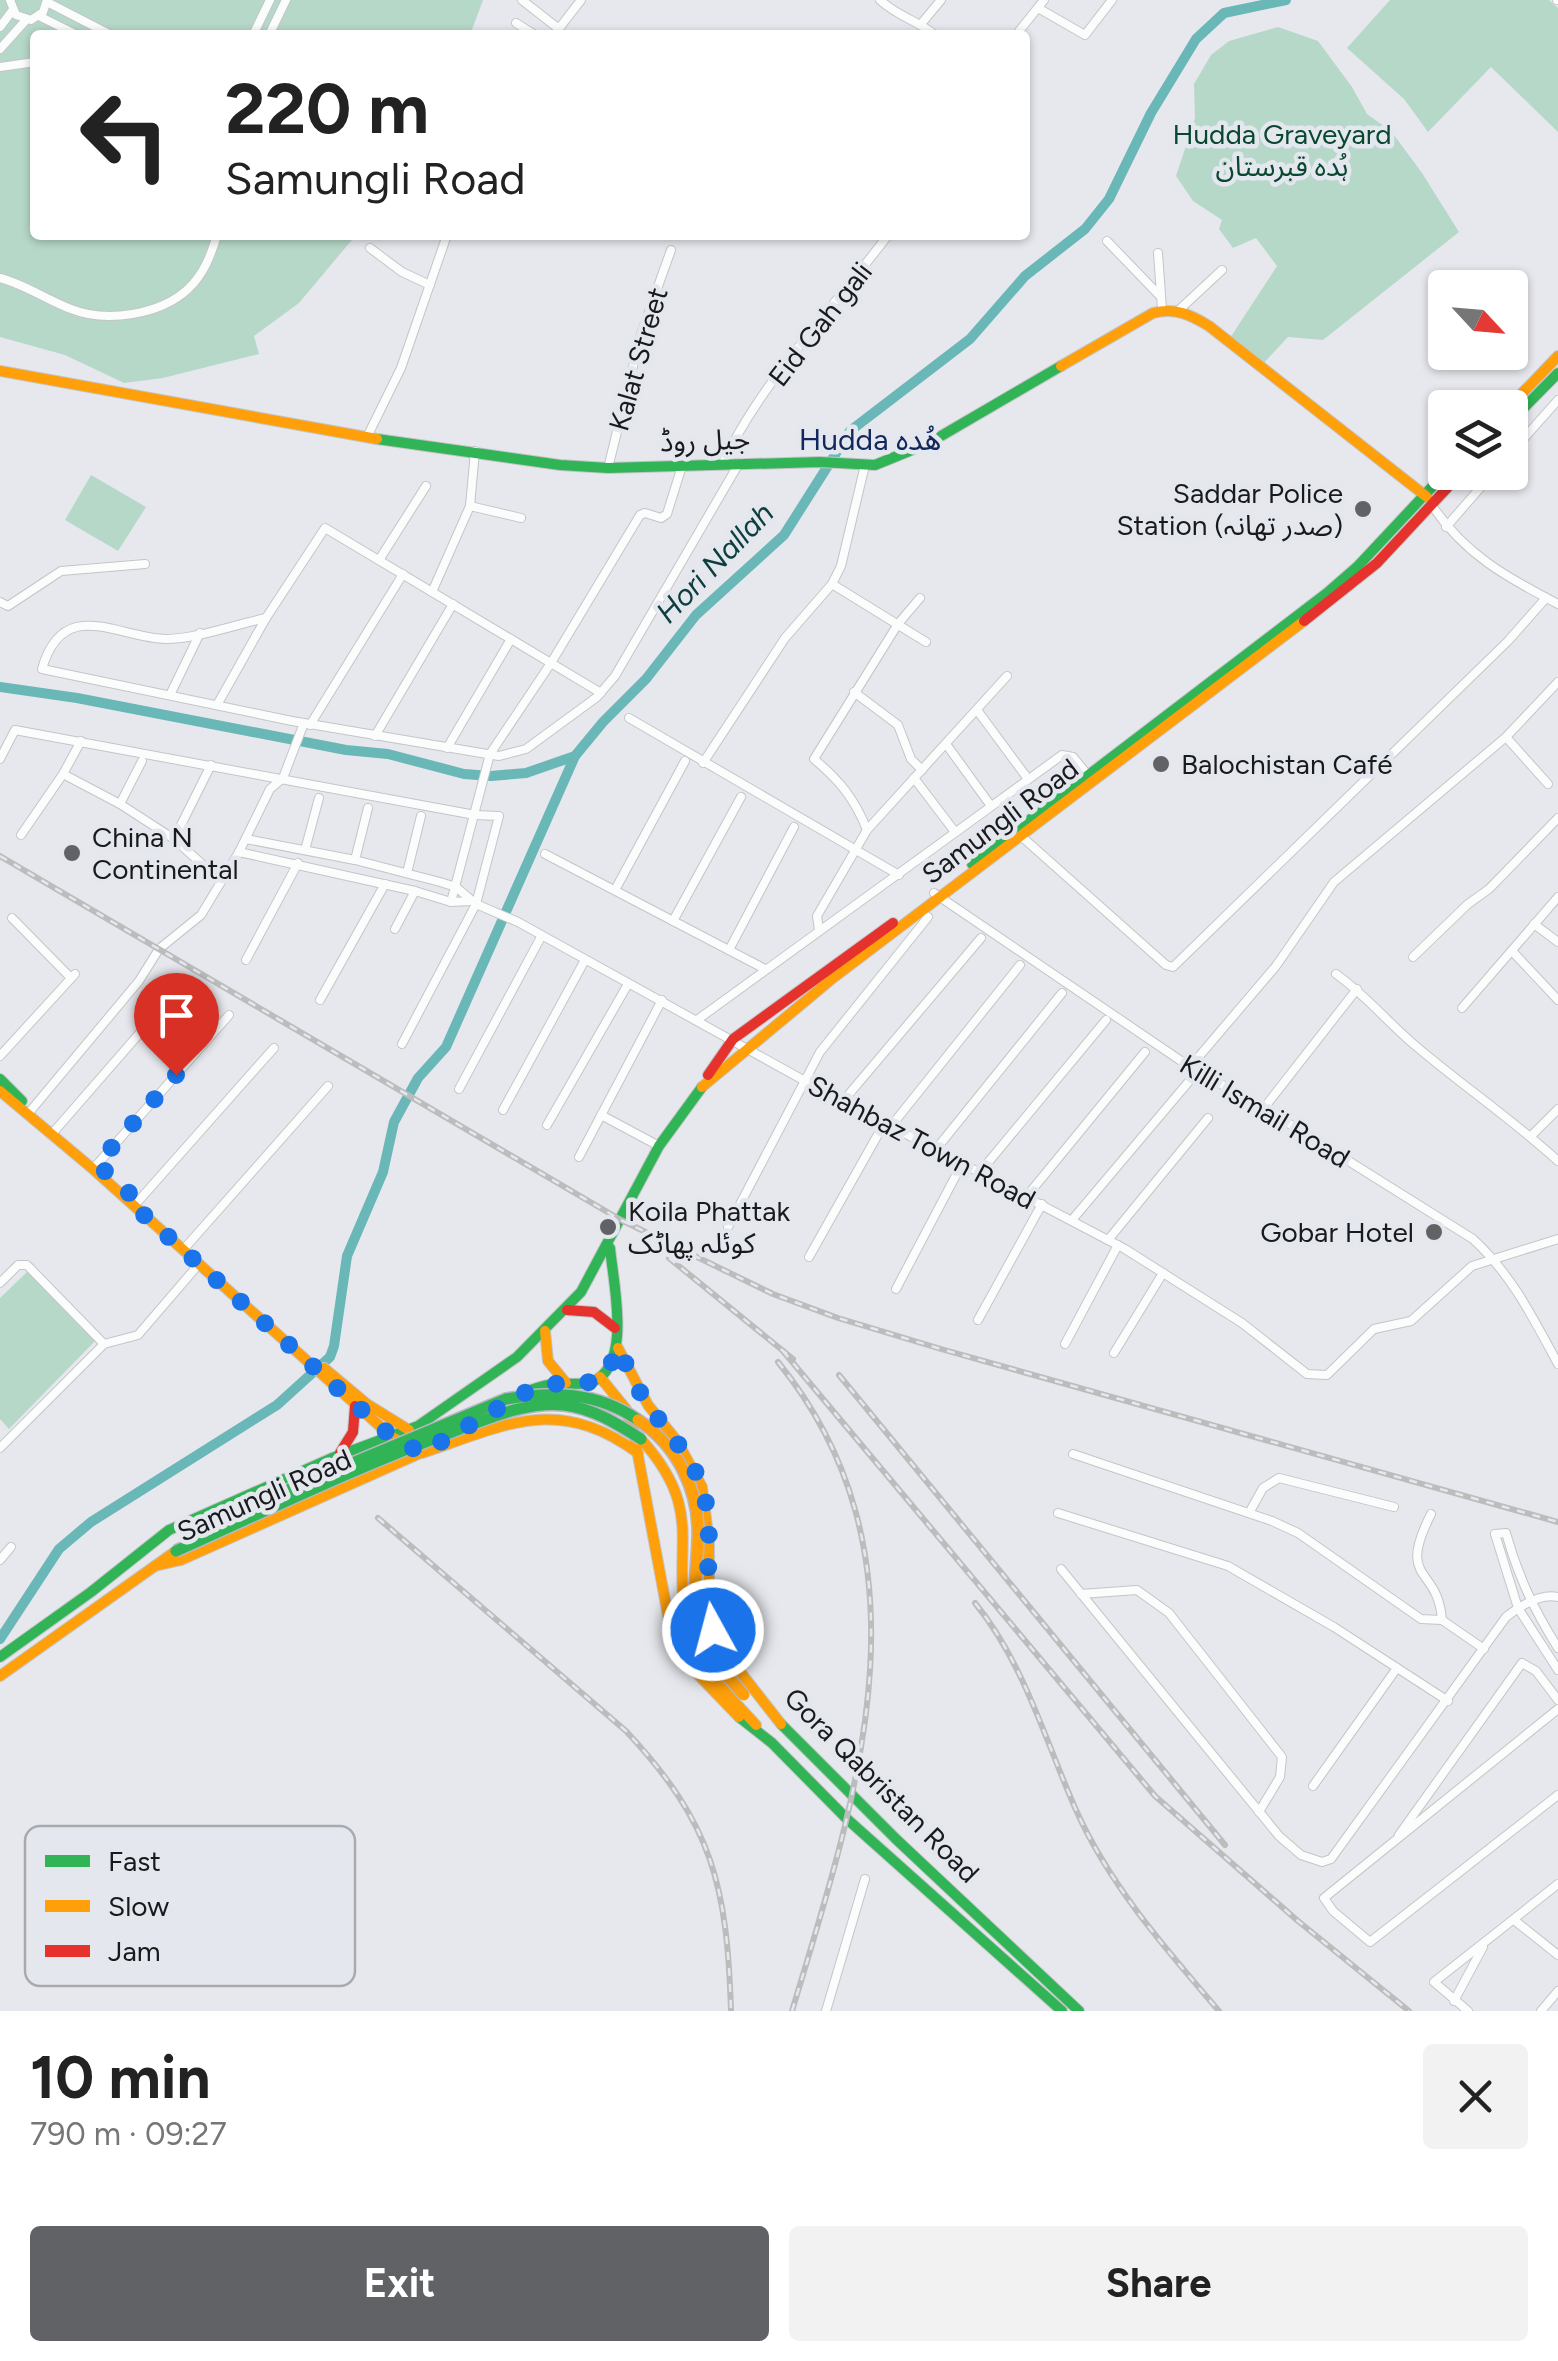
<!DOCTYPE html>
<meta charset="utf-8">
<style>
:root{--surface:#fff;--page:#f2f2f2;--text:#222;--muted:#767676;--accent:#616265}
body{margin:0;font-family:Figtree,"Noto Sans Arabic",sans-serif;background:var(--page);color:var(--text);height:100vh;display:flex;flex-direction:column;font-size:38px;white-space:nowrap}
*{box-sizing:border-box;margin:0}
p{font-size:32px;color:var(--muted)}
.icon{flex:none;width:55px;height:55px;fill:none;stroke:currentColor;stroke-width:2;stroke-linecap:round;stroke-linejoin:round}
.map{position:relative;height:2011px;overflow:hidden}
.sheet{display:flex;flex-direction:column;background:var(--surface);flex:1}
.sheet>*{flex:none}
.banner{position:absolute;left:30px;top:30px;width:1000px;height:210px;border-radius:10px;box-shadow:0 2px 8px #0004;background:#fff;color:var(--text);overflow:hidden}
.needle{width:65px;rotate:116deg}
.fabs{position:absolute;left:1428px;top:270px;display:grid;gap:20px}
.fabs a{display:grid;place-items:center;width:100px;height:100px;border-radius:10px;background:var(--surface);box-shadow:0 2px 8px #0004;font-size:50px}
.pin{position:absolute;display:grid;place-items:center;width:85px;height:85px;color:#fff;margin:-102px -42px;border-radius:50% 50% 50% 0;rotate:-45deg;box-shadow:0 0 10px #0007}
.pin .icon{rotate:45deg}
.me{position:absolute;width:110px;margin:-55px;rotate:353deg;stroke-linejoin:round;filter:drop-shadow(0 0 8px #0008)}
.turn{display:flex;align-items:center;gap:35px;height:210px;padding:0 30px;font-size:45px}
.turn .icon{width:130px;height:130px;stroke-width:2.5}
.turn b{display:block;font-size:70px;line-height:85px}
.round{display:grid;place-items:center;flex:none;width:105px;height:105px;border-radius:10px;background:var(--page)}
.headline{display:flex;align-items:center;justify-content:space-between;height:170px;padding:0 30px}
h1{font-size:60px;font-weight:700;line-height:75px}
.primary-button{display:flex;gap:20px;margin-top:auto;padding:20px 30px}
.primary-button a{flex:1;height:115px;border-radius:10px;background:var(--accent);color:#fff;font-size:40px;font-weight:700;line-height:115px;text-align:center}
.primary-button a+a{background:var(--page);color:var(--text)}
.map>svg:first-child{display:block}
.green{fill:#b6d8c8}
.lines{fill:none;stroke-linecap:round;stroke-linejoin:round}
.canal{stroke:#6ab7b8;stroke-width:10}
.street-casing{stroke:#c4c5c8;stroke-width:10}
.fast-casing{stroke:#c4c5c8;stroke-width:12}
.slow-casing{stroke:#c4c5c8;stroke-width:12}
.jam-casing{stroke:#c4c5c8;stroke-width:12}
.street{stroke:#fbfcfc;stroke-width:8}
.fast{stroke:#30b455;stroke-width:10}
.slow{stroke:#ff9f0a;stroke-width:10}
.jam{stroke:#e5322d;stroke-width:10}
.rail-casing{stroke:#bcbcbd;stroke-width:6}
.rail{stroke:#e5e7ef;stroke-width:2.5;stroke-dasharray:8;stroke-linecap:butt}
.fast-bridge-casing{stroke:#b9b6c2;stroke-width:14;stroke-linecap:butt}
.slow-bridge-casing{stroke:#b9b6c2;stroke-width:14;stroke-linecap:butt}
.fast-bridge{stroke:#30b455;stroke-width:11}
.slow-bridge{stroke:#ff9f0a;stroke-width:11}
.route{stroke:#1a73e8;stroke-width:18;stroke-dasharray:0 32.4}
.poi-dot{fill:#616265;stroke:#e5e7ef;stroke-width:4}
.labels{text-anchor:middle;stroke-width:9;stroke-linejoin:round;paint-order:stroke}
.park-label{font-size:28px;fill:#09482e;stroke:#e5e7ef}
.street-label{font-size:28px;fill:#191a1c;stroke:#e5e7ef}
.poi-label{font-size:28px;fill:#191a1c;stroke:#e5e7ef;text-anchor:start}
.neighbourhood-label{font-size:30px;fill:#12275c;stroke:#e5e7ef}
.water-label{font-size:30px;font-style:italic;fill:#0c3e3e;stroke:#e5e7ef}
.key{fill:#e5e7ef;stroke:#a8aab0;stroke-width:2.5}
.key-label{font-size:28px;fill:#191a1c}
</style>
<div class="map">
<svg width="1558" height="2011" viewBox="0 0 1558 2011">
<rect width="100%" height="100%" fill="#e7e8ed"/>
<g class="green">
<polygon points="0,0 483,0 470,35 35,35 35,235 356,235 299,303 254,336 259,354 163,378 124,383 65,355 0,337"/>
<polygon points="1390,0 1549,0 1558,8 1558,132 1491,67 1428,132 1404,99 1347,48"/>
<polygon points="1278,27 1318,41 1352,87 1367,114 1391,131 1422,173 1459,232 1323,340 1288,337 1261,366 1228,341 1277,266 1256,238 1233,248 1219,229 1222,220 1193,201 1176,176 1195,118 1194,84 1211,55 1229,41"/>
<polygon points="91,475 146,507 118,551 65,520"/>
<polygon points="28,1271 96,1340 9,1429 0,1419 0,1298"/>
</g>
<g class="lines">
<g class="canal">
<polyline points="0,687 77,698 346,750 388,754 464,774 491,776 526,773 575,756 603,722 646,679 696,615 784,535 850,431 970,339 1025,276 1085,229 1109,199 1151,113 1196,39 1224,13 1286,0"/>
<polyline points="0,1639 59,1549 91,1522 277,1405 330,1357 334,1346 347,1256 383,1172 394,1122 418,1078 446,1047 575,756"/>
</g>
<g class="street-casing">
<g id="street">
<polyline points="10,0 16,15 31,20 43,12 47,0"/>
<polyline points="522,0 559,29"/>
<path d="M880 0C900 18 917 20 935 35"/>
<polyline points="1557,0 1558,0"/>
<polyline points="47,2 111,35"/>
<polyline points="1038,8 1085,35 1112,0"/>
<polyline points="39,16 77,35"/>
<polyline points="516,23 535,35"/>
<polyline points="921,24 941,0"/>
<polyline points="0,27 12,11"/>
<polyline points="253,35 270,0"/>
<polyline points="269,35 286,0"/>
<polyline points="554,35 581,0"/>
<polyline points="1016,35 1044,0"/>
<polyline points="0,49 26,20"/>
<polyline points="0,67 35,62"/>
<polyline points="1107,241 1160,296"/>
<polyline points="370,248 402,272 430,285"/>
<polyline points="1158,253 1162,309"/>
<path d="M0 278C24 284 47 300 71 309 106 323 160 315 188 289 204 274 211 255 217 235"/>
<polyline points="1179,310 1222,270"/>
<polyline points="367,437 401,368 447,235"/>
<polyline points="1510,454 1558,400"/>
<path d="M722 465C760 382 834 308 888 235"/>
<polyline points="608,468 641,334 671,250"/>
<path d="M1431 504C1464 554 1506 577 1558 604"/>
<polyline points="470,506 521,518"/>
<polyline points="1446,527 1494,472"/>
<polyline points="379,560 426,486"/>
<polyline points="832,584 926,642"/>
<polyline points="432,592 470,506 475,451"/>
<polyline points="0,602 8,606 61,571 145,564"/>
<polyline points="854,692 898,725 911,759 922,770"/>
<path d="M601 693 325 528 266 618C237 624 196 639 166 639 118 638 63 595 42 669L292 721 499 756 526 749 597 697 615 676 738 465"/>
<polyline points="170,695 200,633"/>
<polyline points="217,705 266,618"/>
<polyline points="977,710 1028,779"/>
<polyline points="629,718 899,875"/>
<polyline points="310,725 403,574"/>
<polyline points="375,736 453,604"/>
<polyline points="1506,737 1548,784"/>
<polyline points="946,744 991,806"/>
<polyline points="447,748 511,639"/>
<polyline points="0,759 15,730 475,815 499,816 476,904 402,1044"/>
<polyline points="703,763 785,638 832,584 841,566 865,465"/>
<polyline points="63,774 120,804 174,839 221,881"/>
<polyline points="914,778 955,832"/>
<polyline points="120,804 142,761"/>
<path d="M867 830C855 799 839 780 814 759L898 624 920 598"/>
<polyline points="21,835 63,774 81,741"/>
<polyline points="1021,836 1166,965 1173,967 1508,641 1546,598"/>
<polyline points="174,839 211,765"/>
<polyline points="246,839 355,860 440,882 456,887 476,904 518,922 805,1081 1125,1249 1242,1323 1307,1374 1327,1375 1374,1329 1411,1321 1472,1266 1558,1239"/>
<polyline points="305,850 319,798"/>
<polyline points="239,852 415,891 451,902 471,901"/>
<polyline points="545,854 765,969"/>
<polyline points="355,860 368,808"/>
<polyline points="407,873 421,816"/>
<polyline points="615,890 685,761"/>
<path d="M934 893 1190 1067 1264 1108 1473 1239C1512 1275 1533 1318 1558 1364"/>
<polyline points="451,902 490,754 551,663 640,515 645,513 661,518 667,514 682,466"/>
<polyline points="12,918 71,978"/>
<polyline points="673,921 741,797"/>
<polyline points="1534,924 1558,942"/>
<polyline points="395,929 415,891"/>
<polyline points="819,930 817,916 867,830 1007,676"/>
<polyline points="729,950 794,827"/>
<polyline points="1512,951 1558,1000"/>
<polyline points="1413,957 1468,904 1489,889 1558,818"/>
<polyline points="246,960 298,863"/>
<path d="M1336 974C1366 995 1389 1024 1417 1047 1463 1086 1513 1120 1558 1161"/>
<polyline points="320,1000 385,884"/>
<polyline points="1462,1008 1558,897"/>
<polyline points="697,1020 1062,755 1073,757 1091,779"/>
<polyline points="0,1056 75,974"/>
<polyline points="1190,1067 1276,966 1334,882 1506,737 1558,682"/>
<polyline points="459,1089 541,937"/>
<polyline points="844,1100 981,938"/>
<polyline points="1264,1108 1357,989"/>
<polyline points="503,1110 585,960"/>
<polyline points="27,1115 139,981 159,949 201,915 239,852 270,789 283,778 304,723"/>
<polyline points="601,1115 659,1146"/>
<polyline points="547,1125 628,984"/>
<polyline points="892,1125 1020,965"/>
<polyline points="51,1135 179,988"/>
<polyline points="1531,1136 1558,1109"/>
<polyline points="937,1148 1062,993"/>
<polyline points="579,1157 662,1000"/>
<polyline points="93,1169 229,1015"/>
<polyline points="981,1171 1106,1020"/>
<polyline points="1027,1196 1145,1052"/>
<polyline points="134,1206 274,1048"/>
<polyline points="1072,1220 1191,1079"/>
<polyline points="728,1227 820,1052 928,917"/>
<polyline points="1108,1240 1208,1118"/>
<polyline points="183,1250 328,1086"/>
<polyline points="809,1257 885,1122"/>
<polyline points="0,1283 18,1265 27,1265 104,1344"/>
<polyline points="896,1289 963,1162"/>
<polyline points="978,1320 1042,1204"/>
<polyline points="1065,1344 1118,1245"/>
<polyline points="1114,1353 1163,1273"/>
<polyline points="0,1448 104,1344 138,1335 199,1264"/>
<polyline points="1073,1454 1272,1521 1298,1533 1421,1619 1442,1620 1484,1649"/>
<polyline points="1058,1513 1228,1566 1334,1627 1448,1701"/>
<polyline points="1249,1513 1263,1488 1279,1478 1394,1507"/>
<path d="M1431 1514C1396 1583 1438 1565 1442 1620"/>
<polyline points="0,1560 11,1547"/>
<path d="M1061 1569 1279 1836 1301 1855 1322 1862 1331 1859 1506 1617C1520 1606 1540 1593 1558 1597"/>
<polyline points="1081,1594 1137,1590 1169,1613 1282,1757 1280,1777 1259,1812"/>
<path d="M1558 1648C1534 1610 1518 1576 1506 1533L1495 1534 1518 1608 1558 1670"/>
<polyline points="1558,1709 1324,1898 1333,1911 1370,1942 1558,1795"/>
<polyline points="1313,1786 1397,1668"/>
<polyline points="1399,1835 1522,1663 1536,1671 1558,1700"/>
<polyline points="1514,1920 1558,1955"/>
<polyline points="1454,2001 1483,1947"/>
<polyline points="826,2011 865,1879"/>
<polyline points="1468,2011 1434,1982 1558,1884"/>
<polyline points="1541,2011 1558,1991"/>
</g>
</g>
<g class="fast-casing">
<g id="fast">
<polyline points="1510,422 1558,373"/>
<polyline points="377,439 560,465 608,468 820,462 875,465 929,443 1061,366"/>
<polyline points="972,864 1327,593 1358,566 1446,472"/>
<polyline points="0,1079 22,1101"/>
<path d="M522 1393C532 1390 542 1385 553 1384 565 1382 581 1386 592 1382 633 1366 613 1282 610 1248"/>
<polyline points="0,1657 91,1592 169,1530 332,1458 418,1426 517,1357 581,1292 659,1146 702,1087"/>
<polyline points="739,1717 772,1743 847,1819 1062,2011"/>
<polyline points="781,1724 897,1840 1079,2011"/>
</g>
</g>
<g class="slow-casing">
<g id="slow">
<path d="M1061 366 1153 313C1175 307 1191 315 1209 326L1427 497"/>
<polyline points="0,371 377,439"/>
<polyline points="1508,408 1558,356"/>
<polyline points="702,1087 833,978 1304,621"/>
<path d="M0 1091 93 1169 392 1437 422 1453C506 1425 558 1394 638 1453"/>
<polyline points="545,1331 548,1361 566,1383"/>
<polyline points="618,1348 648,1405 677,1441 702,1487 709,1542 709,1616 719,1645 781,1724"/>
<polyline points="324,1368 367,1404 409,1430"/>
<polyline points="600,1377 626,1409 633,1429 669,1621 688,1664 739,1717"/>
<path d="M641 1439C709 1515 668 1548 689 1630 698 1668 731 1697 756 1725"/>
<polyline points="155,1566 181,1560 425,1451"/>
<polyline points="0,1676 176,1551"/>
</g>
</g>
<g class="jam-casing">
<g id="jam">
<polyline points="1304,621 1377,563 1462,472"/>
<polyline points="708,1075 733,1039 893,923"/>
<polyline points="567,1310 594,1312 615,1328"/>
<polyline points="340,1453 353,1432 355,1406"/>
</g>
</g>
<use href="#street" class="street"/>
<use href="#fast" class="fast"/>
<use href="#slow" class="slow"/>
<use href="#jam" class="jam"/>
<g class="rail-casing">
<g id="rail">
<polyline points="0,856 621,1220 773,1294 838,1318 941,1349 1558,1522"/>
<polyline points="669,1258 793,1359"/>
<polyline points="783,1351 1155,1796 1298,1921 1409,2011"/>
<path d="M778 1362C938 1559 857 1796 792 2011"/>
<polyline points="839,1375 1225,1845"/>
<path d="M378 1518 626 1731C713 1824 727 1886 731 2011"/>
<path d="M975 1603C1024 1663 1045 1740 1076 1810 1110 1886 1166 1949 1219 2011"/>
</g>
</g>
<use href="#rail" class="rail"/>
<g class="fast-bridge-casing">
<g id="fast-bridge">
<path d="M187 1532 506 1399C553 1391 598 1392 638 1420"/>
<path d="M176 1551C268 1510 358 1466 452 1432 487 1419 526 1401 564 1405 592 1408 618 1424 641 1439"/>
</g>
</g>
<g class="slow-bridge-casing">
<path id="slow-bridge" d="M638 1420C678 1446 700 1491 698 1539 697 1567 692 1595 699 1624 706 1652 725 1674 744 1695"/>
</g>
<use href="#fast-bridge" class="fast-bridge"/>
<use href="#slow-bridge" class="slow-bridge"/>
</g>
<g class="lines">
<path class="route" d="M176 1075 97 1164 138 1201 134 1206 392 1437 422 1453 524 1393 551 1384 592 1382 609 1369 618 1348C627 1366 635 1385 646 1402 665 1430 690 1453 701 1485 718 1532 700 1583 713 1630"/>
</g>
<g class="poi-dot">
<circle cx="1363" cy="509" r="10"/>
<circle cx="1161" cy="764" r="10"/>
<circle cx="72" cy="853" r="10"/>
<circle cx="608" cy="1227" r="10"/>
<circle cx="1434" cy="1232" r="10"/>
</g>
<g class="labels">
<g class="park-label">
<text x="1282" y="144">Hudda Graveyard<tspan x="1282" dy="32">ہُدہ قبرستان</tspan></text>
</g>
<g class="street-label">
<text transform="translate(820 324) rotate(-52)" y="10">Eid Gah gali</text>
<text transform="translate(638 359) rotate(-74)" y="10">Kalat Street</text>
<text transform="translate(705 440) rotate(-2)" y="10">جیل روڈ</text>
<text transform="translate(1000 821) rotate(-37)" y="10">Samungli Road</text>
<text transform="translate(1265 1111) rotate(31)" y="10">Killi Ismail Road</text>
<text transform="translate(922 1142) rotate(28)" y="10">Shahbaz Town Road</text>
<text transform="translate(264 1495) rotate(-24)" y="10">Samungli Road</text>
<text transform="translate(882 1785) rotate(45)" y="10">Gora Qabristan Road</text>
</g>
<g class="poi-label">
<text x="1343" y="503" text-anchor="end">Saddar Police<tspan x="1343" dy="32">Station (صدر تھانہ)</tspan></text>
<text x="1181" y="774">Balochistan Café</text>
<text x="92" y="847">China N<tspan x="92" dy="32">Continental</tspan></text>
<text x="628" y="1221">Koila Phattak<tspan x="628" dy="32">کوئلہ پھاٹک</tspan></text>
<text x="1414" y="1242" text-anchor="end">Gobar Hotel</text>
</g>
<g class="neighbourhood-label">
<text x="870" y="450">Hudda ھُدہ</text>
</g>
<g class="water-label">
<text transform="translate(715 563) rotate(-46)" y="10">Hori Nallah</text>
</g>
</g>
<rect x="25" y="1826" width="330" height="160" rx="15" class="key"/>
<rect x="45" y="1855" width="45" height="12" fill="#30b455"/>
<rect x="45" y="1900" width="45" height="12" fill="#ff9f0a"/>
<rect x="45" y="1945" width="45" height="12" fill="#e5322d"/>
<g class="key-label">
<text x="108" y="1871">Fast</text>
<text x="108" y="1916">Slow</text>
<text x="108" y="1961">Jam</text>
</g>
</svg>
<div class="fabs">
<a><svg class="needle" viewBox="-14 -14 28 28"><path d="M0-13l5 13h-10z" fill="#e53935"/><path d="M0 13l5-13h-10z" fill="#767676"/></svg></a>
<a><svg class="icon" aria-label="layers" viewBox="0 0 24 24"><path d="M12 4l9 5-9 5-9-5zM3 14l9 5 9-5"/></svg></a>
</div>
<div class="pin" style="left:176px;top:1075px;background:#d93025"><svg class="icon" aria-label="arrive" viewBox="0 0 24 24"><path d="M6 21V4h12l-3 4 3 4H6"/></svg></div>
<svg class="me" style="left:713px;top:1630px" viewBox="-20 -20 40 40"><circle r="17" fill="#1a73e8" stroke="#fff" stroke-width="3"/><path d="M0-11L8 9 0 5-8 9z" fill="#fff"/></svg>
<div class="banner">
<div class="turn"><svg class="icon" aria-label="left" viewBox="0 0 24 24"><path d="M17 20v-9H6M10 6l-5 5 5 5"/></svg><div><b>220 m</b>Samungli Road</div></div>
</div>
</div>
<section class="sheet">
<div class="headline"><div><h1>10 min</h1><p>790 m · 09:27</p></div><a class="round"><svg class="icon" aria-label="close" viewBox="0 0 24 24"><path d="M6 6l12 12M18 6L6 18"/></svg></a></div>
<div class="primary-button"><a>Exit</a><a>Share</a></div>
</section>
